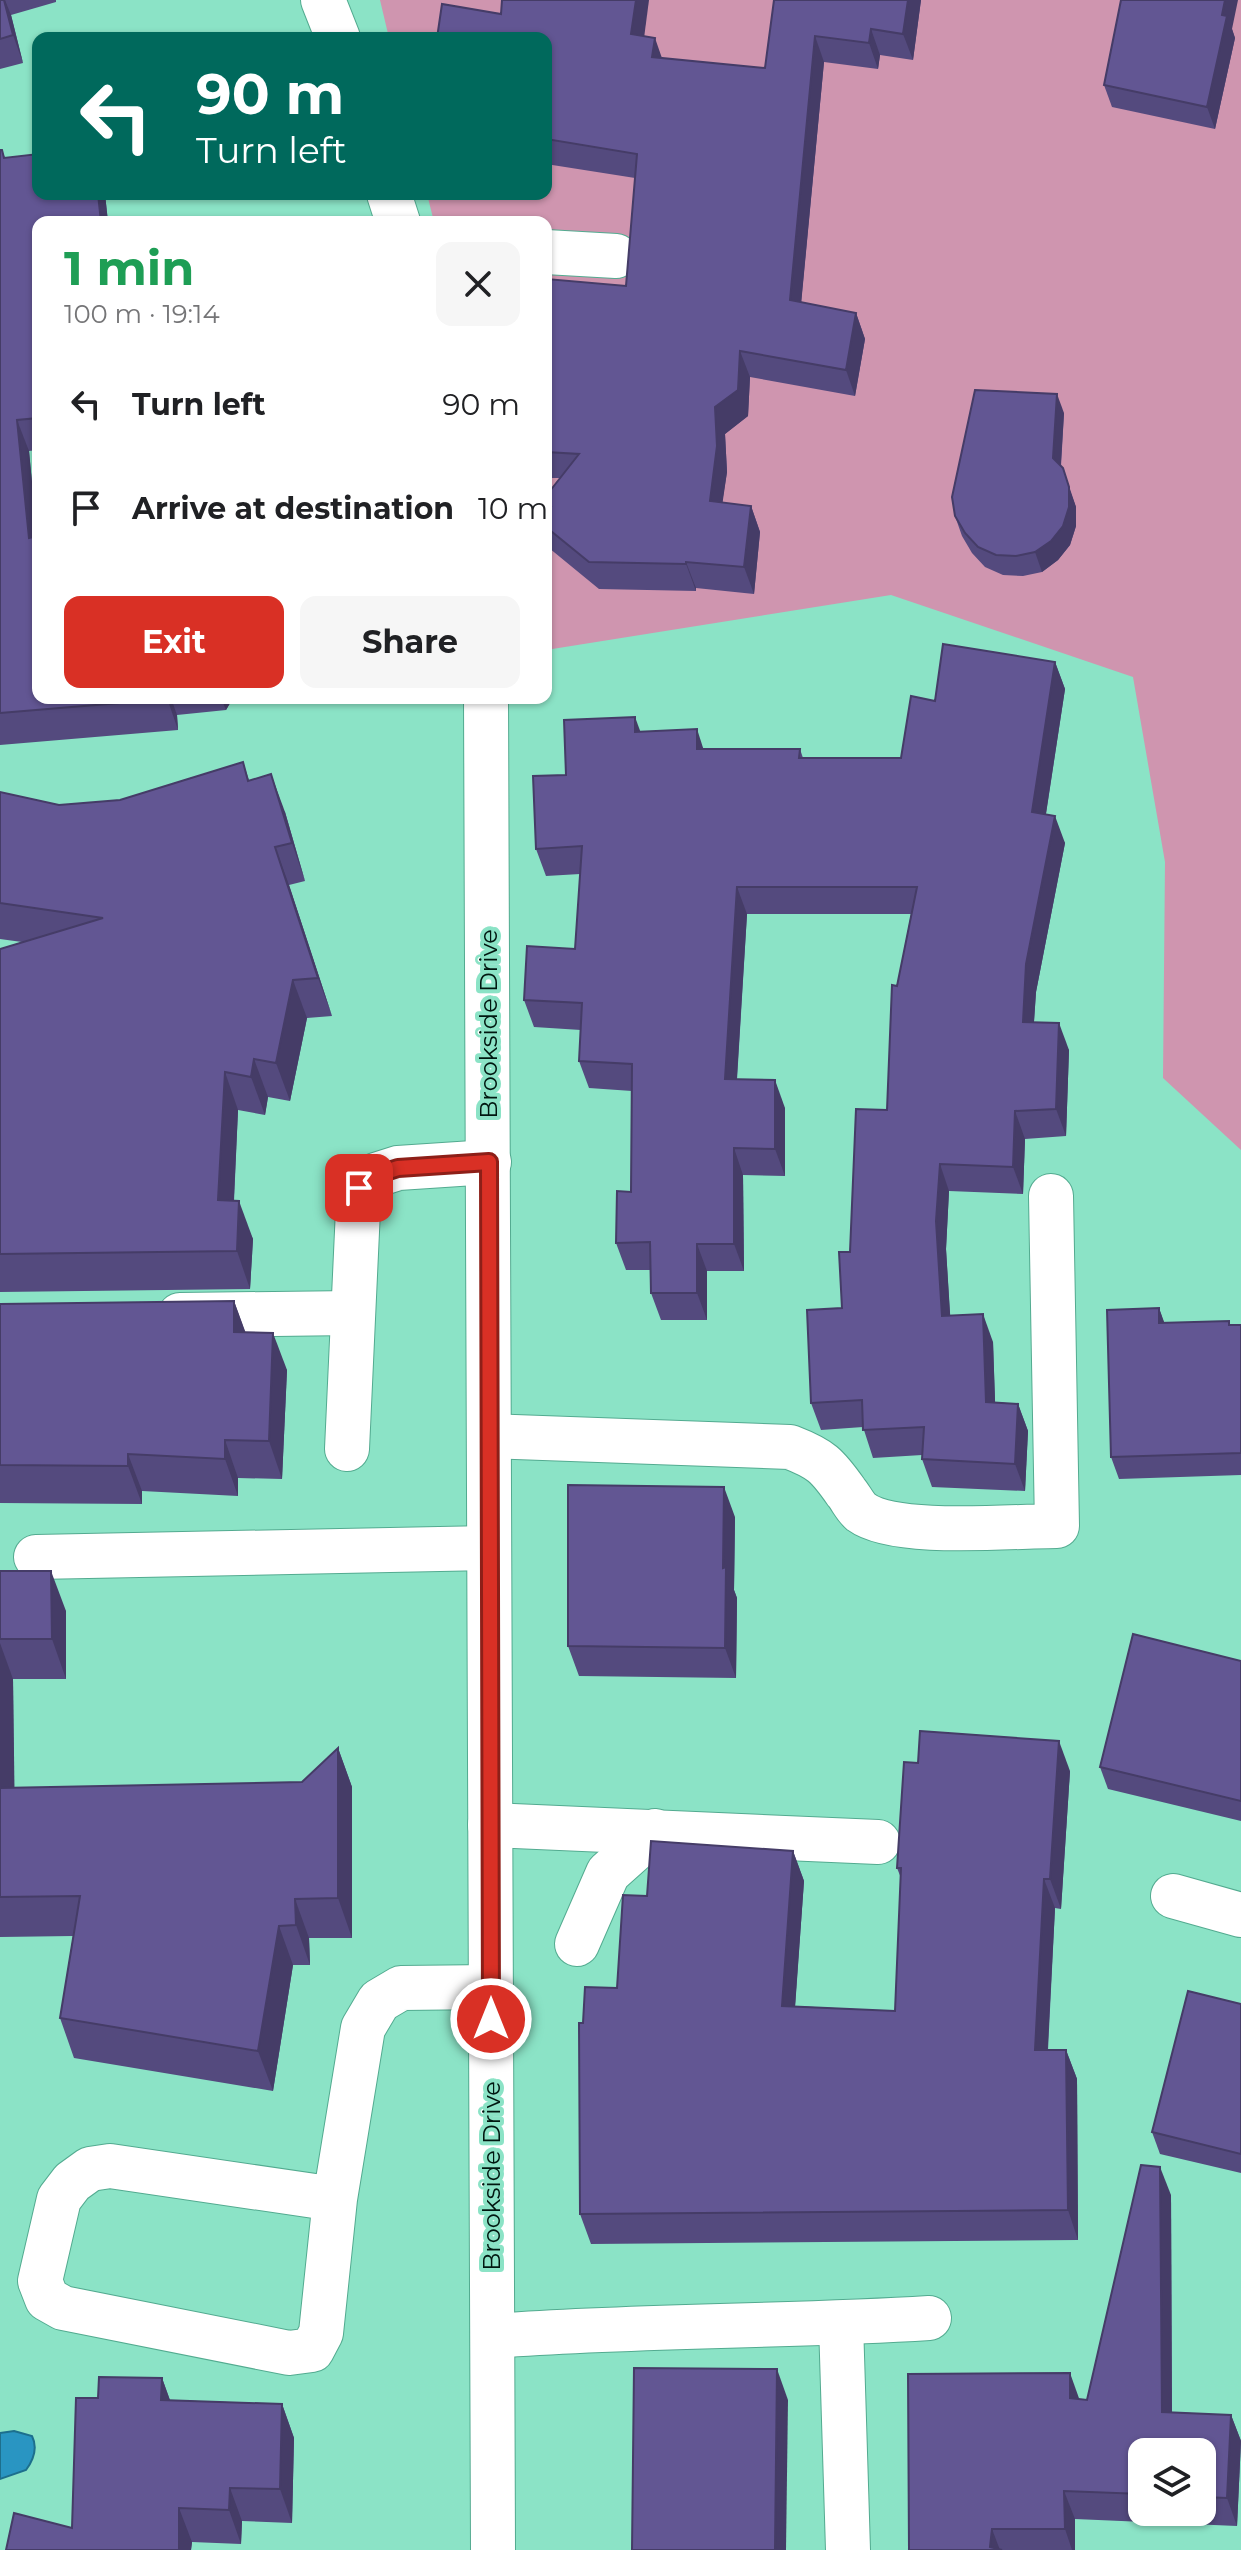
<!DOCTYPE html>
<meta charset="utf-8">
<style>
:root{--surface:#fff;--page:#f6f6f6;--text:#202124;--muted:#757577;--accent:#d93025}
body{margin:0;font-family:Montserrat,sans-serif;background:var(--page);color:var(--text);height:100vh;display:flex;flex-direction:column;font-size:30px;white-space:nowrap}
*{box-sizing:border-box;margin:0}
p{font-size:26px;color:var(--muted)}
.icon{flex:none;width:44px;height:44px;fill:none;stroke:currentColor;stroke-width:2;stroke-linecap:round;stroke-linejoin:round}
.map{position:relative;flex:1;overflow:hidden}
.sheet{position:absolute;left:32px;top:216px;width:520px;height:488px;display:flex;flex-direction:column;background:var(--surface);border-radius:16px;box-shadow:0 2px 6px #0004}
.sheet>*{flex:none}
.guide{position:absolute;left:32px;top:32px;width:520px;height:168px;border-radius:16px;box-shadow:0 2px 6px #0004;background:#00695c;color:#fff;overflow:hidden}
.tools{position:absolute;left:1128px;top:2438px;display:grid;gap:16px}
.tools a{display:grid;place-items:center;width:88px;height:88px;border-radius:16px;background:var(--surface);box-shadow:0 2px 6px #0004;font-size:40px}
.pin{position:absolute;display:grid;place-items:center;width:68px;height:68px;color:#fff;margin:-34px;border-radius:16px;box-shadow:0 4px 12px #0006}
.me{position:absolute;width:88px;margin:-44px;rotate:0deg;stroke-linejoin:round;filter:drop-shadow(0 0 6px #0008)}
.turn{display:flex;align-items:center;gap:28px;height:168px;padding:0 32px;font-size:36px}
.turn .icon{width:104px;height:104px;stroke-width:2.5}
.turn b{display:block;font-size:56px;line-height:68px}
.round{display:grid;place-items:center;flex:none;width:84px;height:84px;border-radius:16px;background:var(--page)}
.overview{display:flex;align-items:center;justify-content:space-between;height:136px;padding:0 32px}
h1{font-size:48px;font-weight:700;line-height:60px;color:#1e9e55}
.cta{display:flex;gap:16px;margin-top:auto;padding:16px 32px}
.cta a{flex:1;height:92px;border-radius:16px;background:var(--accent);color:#fff;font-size:32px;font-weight:700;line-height:92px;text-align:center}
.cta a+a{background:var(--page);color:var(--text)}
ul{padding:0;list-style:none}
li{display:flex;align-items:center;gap:24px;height:104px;padding:0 32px}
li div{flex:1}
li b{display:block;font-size:30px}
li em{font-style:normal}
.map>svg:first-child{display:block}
.green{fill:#cf95af}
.water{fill:#2995c2;stroke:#1d6f8d;stroke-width:2}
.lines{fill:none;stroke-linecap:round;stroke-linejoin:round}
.minor-casing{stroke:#53ab90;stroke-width:46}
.minor{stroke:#fff;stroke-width:44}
.wall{fill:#544a7e;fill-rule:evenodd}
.shaded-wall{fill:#453c67}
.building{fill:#625693;stroke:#453c67;stroke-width:2}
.route-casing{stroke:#8d1f18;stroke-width:20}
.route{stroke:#d93025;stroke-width:14}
.labels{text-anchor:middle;stroke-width:8;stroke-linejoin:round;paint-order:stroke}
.street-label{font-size:24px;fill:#001710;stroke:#8be3c6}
</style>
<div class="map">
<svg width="1241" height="2550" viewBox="0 0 1241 2550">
<rect width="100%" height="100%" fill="#8be3c6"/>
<polygon class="green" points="380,0 1241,0 1241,1150 1163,1078 1165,862 1133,677 891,595 546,650 546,222 434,222 427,194 546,194 546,38 389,38"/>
<path class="water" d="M14 2431 32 2436C38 2448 34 2459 26 2470L0 2479V2433Z"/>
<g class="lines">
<g class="minor-casing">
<g id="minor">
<polyline points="323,0 338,38"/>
<polyline points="389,194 398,222"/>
<polyline points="546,252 616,256"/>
<polyline points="486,698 493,2550"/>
<polyline points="180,1315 353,1313"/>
<path d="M489 1436 790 1447C821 1459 827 1465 846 1492 851 1498 855 1507 861 1512 895 1537 1011 1526 1057 1526L1051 1196"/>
<polyline points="347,1449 359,1188 376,1175 398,1168 489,1162"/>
<polyline points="36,1557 489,1548"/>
<polyline points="490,1825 878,1842"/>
<polyline points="1173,1896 1241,1915"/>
<polyline points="577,1944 608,1873 655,1831"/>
<polyline points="335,2199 110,2166 90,2169 72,2182 59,2199 40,2281 47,2299 63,2308 289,2353 312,2350 321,2333 335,2199 363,2028 379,2001 401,1988 491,1987"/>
<polyline points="841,2323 848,2550"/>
<path d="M493 2336C638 2325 784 2327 929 2318"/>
</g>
</g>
<use href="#minor" class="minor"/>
</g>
<g class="wall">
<polygon points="0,0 56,0 56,2 11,15 23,63 0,69"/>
<polygon points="774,0 921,0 913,60 880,55 878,69 824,62 801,303 856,313 865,339 855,396 750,377 748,416 725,434 727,472 722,503 751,506 760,532 754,594 696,588 696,591 599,589 549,548 546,540 546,496 560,478 546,478 546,286 626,286 635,178 546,164 546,38 501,14 644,36 662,58 765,68"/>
<polygon points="1232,29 1235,38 1215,129 1112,107 1104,85"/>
<polygon points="0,150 2,150 5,158 38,194 105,194 108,222 38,222 38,450 29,451 37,537 38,698 233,698 226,710 177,715 178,730 0,745"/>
<polygon points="1064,413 1061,466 1076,507 1076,526 1070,545 1058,560 1042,572 1023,576 1003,575 985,567 972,553 962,536 955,516"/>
<polygon points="1055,662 1065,689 1046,814 1065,843 1036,992 1034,1022 1069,1050 1066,1136 1025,1139 1023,1194 949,1191 946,1249 950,1316 993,1342 995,1402 1018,1404 1028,1431 1025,1491 932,1487 922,1459 922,1455 873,1458 863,1427 821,1430 811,1403 842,1308 850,1252 887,1110 897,986 911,914 747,914 737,1080 785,1108 785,1176 743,1175 744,1271 707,1271 707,1320 661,1320 651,1293 650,1270 626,1270 616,1243 631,1192 632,1091 589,1088 579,1061 581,1030 534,1027 524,1000 575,949 580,874 546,876 536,849 566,775 640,732 704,749 800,749 803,758 901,758 935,701"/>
<polygon points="243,762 249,780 285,812 305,881 289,885 332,1016 307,1018 290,1101 268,1097 265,1115 238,1110 234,1201 253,1239 250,1289 0,1292 0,949 22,942 0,939 0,792 59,805 120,800"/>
<polygon points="234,1301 245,1332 287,1370 282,1479 238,1478 238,1496 142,1491 142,1504 0,1503 0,1304"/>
<polygon points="1159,1308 1164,1323 1241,1325 1241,1475 1119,1479 1111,1457"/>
<polygon points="735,1517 734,1590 737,1598 736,1678 579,1676 568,1646"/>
<polygon points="0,1571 66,1611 66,1679 13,1679 14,1788 302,1782 338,1748 352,1787 352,1938 309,1938 310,1965 293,1965 273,2091 74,2058 60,2018 73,1936 0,1937"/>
<polygon points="1241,1661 1241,1821 1108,1789 1100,1767"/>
<polygon points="1070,1771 1061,1909 1055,1908 1048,2050 1066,2050 1077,2079 1078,2240 591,2244 580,2214 583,2023 617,1988 793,1851 804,1881 795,2006 895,2011 901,1878 897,1868"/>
<polygon points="1241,2004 1241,2173 1160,2154 1152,2132"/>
<path d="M1171 2195 1172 2412 1231 2415 1241 2441 1237 2526 1075 2519V2550H909L1080 2399 1087 2400ZM1142 2452H1202V2512H1142Z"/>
<polygon points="162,2378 170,2400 282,2404 294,2438 292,2523 242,2521 241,2544 192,2542 191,2550 6,2550 72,2528 98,2398"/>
</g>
<g class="shaded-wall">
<polygon points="4,0 5,0 11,15 23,63 13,35"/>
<polygon points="636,0 649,0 641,61 631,34"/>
<polygon points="908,0 921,0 913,60 903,34"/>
<polygon points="1225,0 1238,0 1232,29 1235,38 1215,129 1207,107"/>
<polygon points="871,29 880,55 878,69 869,43"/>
<polygon points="815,36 824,62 799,326 790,300"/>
<polygon points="655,38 664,64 652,57"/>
<polygon points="98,194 105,194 108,222 101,222"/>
<polygon points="856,313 865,339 855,396 846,370"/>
<polygon points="740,351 750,377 748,416 725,434 727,472 719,527 710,501 715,407"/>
<polygon points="1057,394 1064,413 1060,477 1053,458"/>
<polygon points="17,420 29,451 38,543 29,538"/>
<polygon points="1063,468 1076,507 1076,526 1070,545 1058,560 1042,572 1035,552"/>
<polygon points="751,506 760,532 754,594 744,567"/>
<polygon points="686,562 696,588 696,591 686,564"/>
<polygon points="1055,662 1065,689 1042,839 1032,812"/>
<polygon points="167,698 171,698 177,715 178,730"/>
<polygon points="221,698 233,698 226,710"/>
<polygon points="635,717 645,744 635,732"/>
<polygon points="697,729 706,757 697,749"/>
<polygon points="271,774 285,812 305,881 292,843"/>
<polygon points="1055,816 1065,843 1036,992 1032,1050 1023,1022 1026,964"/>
<polygon points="275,847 289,885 332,1016 318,978"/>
<polygon points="737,887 747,914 735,1107 725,1079"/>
<polygon points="293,980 307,1018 290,1101 276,1063"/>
<polygon points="1059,1023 1069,1050 1066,1136 1056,1109"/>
<polygon points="254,1059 268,1097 265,1115 251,1077"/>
<polygon points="225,1072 238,1110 232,1238 218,1200"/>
<polygon points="775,1080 785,1108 785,1176 775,1149"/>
<polygon points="1015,1111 1025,1139 1023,1194 1013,1167"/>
<polygon points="734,1148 743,1175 744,1271 734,1244"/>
<polygon points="940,1164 949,1191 946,1249 952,1344 942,1316 936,1221"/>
<polygon points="239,1201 253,1239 250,1289 237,1251"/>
<polygon points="697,1244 707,1271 707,1320 697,1293"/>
<polygon points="234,1301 248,1339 234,1332"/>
<polygon points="1159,1308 1167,1330 1159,1323"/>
<polygon points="983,1314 993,1342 996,1429 986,1402"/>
<polygon points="273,1333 287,1370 282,1479 269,1441"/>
<polygon points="1018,1404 1028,1431 1025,1491 1015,1464"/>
<polygon points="225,1440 238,1478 238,1496 225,1459"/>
<polygon points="128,1454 142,1491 142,1504 128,1466"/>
<polygon points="724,1487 735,1517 734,1590 737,1598 736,1678 725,1648 723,1568"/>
<polygon points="51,1571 66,1611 66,1679 52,1639"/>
<polygon points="0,1643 13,1679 15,1828 0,1788"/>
<polygon points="1059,1741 1070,1771 1061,1909 1050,1879"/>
<polygon points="338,1748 352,1787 352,1938 338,1898"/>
<polygon points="793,1851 804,1881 793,2036 782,2006"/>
<polygon points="1044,1879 1055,1908 1046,2080 1035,2050"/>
<polygon points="295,1899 309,1938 310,1965 296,1925"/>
<polygon points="279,1926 293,1965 273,2091 258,2051"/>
<polygon points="1066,2050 1077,2079 1078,2240 1068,2210"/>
<polygon points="1160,2167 1171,2195 1172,2440 1162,2412"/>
<polygon points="777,2369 788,2400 786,2550 775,2550"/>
<polygon points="1070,2373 1080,2401 1070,2398"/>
<polygon points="162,2378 174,2412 161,2400"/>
<polygon points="282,2404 294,2438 292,2523 280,2489"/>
<polygon points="1231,2415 1241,2441 1237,2526 1227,2498"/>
<polygon points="230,2488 242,2521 241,2544 229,2510"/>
<polygon points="1064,2491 1075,2519 1075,2550 1072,2550 1065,2529"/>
<polygon points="179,2508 192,2542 191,2550 179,2550"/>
<polygon points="992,2529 1000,2550 990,2547"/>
</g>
<g class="building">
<polygon points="0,0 4,0 13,35 0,39"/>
<polygon points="502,0 636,0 631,34 655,38 652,57 765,68 774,0 908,0 903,34 871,29 869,43 815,36 790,300 856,313 846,370 740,351 738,390 715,407 717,446 710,501 751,506 744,567 686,562 686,564 589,562 546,527 546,513 551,507 546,503 546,496 579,454 546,452 547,279 626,286 637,154 546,139 546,38 437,38 442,4 501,14"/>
<polygon points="1121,0 1225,0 1222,15 1227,16 1207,107 1104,85"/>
<polygon points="0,150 2,150 4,158 38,154 38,194 98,194 101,222 38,222 38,418 17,420 29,538 38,536 38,698 167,698 167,699 0,713"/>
<polygon points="975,390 1057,394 1053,458 1063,468 1069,487 1069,507 1063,526 1051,541 1035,552 1016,556 996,555 978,547 965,533 955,516 952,497"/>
<polygon points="943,644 1055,662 1032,812 1055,816 1026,964 1023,1022 1059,1023 1056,1109 1015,1111 1013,1167 940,1164 936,1221 942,1316 983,1314 986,1402 1018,1404 1015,1464 922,1459 924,1427 863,1430 862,1400 811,1403 807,1310 842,1308 839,1252 850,1252 856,1109 887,1110 892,985 897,986 917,887 737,887 725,1079 775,1080 775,1149 734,1148 734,1244 697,1244 697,1293 651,1293 650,1242 616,1243 617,1191 631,1192 632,1064 579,1061 582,1003 524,1000 527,946 575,949 582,846 536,849 533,776 566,775 564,720 635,717 635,732 697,729 697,749 800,749 799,758 901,758 911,696 935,701"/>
<polygon points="243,762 248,781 271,774 292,843 275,847 318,978 293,980 276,1063 254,1059 251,1077 225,1072 218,1200 239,1201 237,1251 0,1254 0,949 103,918 0,903 0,792 59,805 120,800"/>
<polygon points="234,1301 234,1332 273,1333 269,1441 225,1440 225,1459 128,1454 128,1466 0,1465 0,1304"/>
<polygon points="1159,1308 1159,1323 1229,1321 1229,1325 1241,1325 1241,1453 1111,1457 1107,1310"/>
<polygon points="568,1485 724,1487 723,1568 726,1567 725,1648 568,1646"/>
<polygon points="0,1571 51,1571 52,1639 0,1639"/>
<polygon points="1133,1634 1241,1661 1241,1801 1100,1767"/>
<polygon points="920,1731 1059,1741 1050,1879 1044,1879 1035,2050 1066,2050 1068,2210 580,2214 579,2023 583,2023 585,1987 617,1988 623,1895 647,1896 651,1841 793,1851 782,2006 895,2011 901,1868 897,1868 904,1762 918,1763"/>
<polygon points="338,1748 338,1898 295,1899 296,1925 279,1926 258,2051 60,2018 80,1896 0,1897 0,1773 0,1788 302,1782"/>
<polygon points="1188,1991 1241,2004 1241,2154 1152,2132"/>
<polygon points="1141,2165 1160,2167 1162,2412 1231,2415 1227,2498 1202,2497 1202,2452 1142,2452 1142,2494 1064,2491 1065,2529 992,2529 990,2547 1002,2550 909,2550 908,2374 1070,2373 1070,2398 1087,2400"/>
<polygon points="634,2368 777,2369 775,2550 632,2550"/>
<polygon points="99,2377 162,2378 161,2400 282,2404 280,2489 230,2488 229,2510 179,2508 179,2550 6,2550 14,2513 72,2528 76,2398 98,2398"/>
</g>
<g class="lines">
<g class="route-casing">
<polyline id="route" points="359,1188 376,1175 398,1168 489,1162 491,2019"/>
</g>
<use href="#route" class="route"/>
</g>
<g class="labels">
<g class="street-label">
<text transform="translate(489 1024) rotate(-90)" y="8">Brookside Drive</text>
<text transform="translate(492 2176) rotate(-90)" y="8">Brookside Drive</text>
</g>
</g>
</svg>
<div class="tools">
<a><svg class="icon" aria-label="layers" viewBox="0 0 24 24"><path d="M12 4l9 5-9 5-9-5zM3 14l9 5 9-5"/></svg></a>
</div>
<div class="pin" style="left:359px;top:1188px;background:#d93025"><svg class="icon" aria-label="arrive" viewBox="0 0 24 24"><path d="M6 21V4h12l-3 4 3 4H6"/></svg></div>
<svg class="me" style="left:491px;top:2019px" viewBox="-20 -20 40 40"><circle r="17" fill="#d93025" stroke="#fff" stroke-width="3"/><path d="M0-11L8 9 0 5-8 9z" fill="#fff"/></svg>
<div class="guide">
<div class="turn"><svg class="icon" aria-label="left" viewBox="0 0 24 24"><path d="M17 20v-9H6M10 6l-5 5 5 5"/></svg><div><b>90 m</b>Turn left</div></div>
</div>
<section class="sheet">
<div class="overview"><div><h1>1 min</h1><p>100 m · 19:14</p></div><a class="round"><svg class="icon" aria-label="close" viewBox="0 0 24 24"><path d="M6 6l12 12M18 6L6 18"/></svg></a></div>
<ul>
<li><svg class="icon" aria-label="left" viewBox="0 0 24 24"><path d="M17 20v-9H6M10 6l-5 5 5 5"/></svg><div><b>Turn left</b></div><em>90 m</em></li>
<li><svg class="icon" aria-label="arrive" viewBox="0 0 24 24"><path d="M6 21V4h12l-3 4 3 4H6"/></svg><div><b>Arrive at destination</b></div><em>10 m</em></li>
</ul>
<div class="cta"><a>Exit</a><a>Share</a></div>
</section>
</div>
